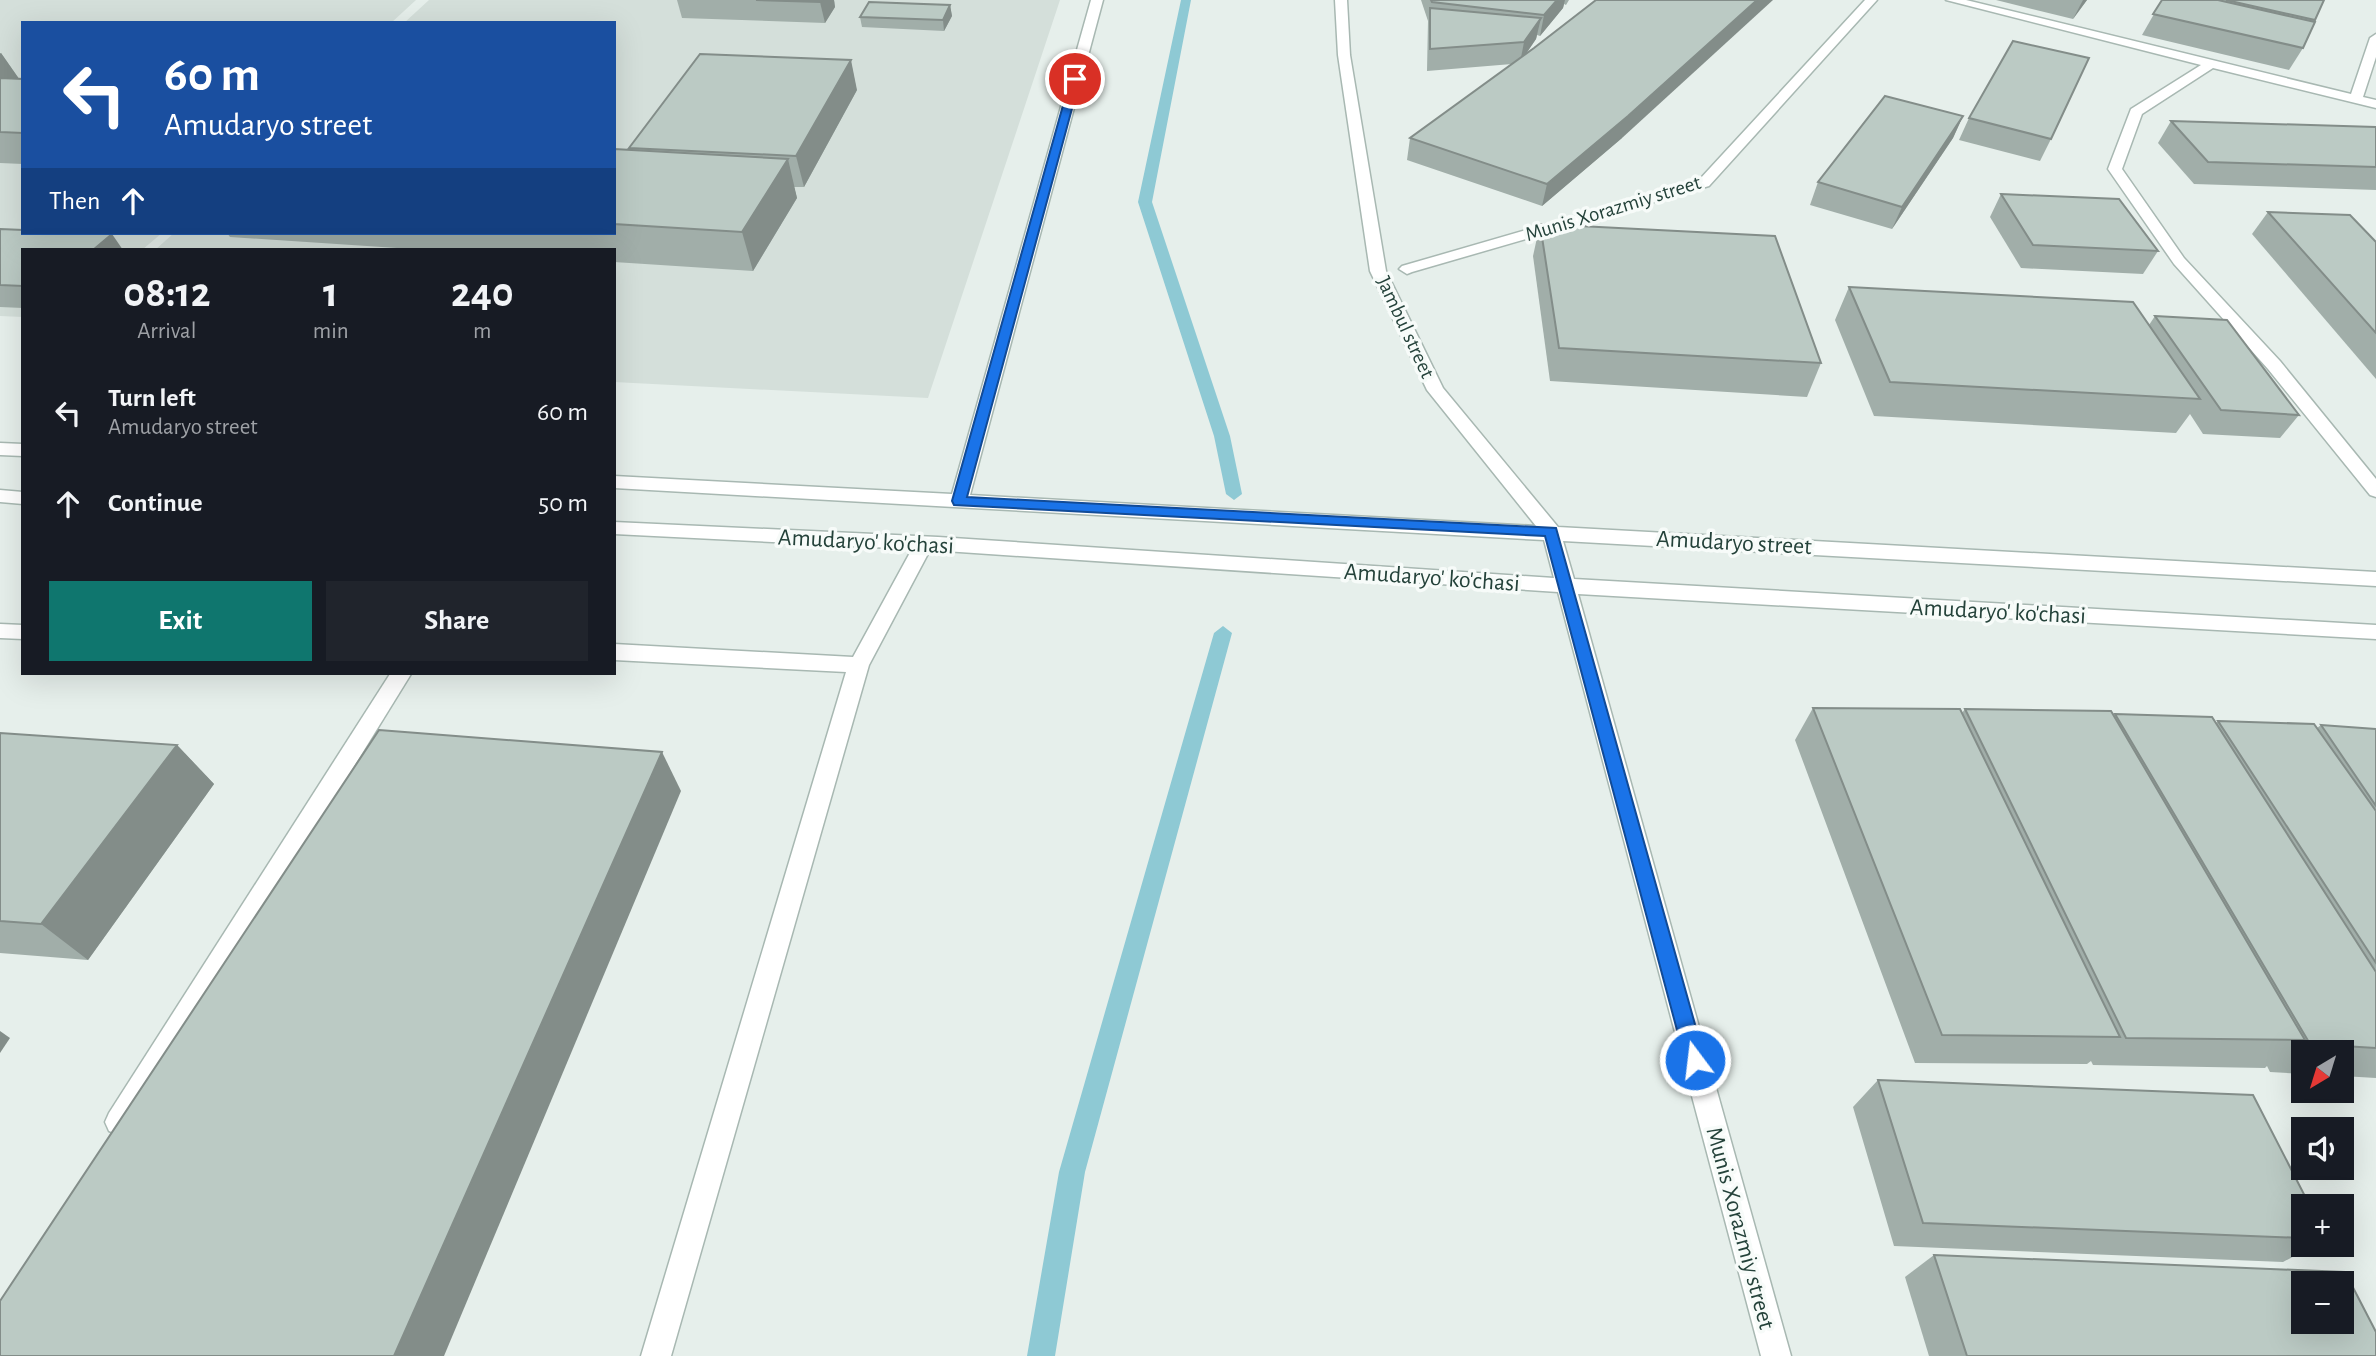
<!DOCTYPE html>
<meta charset="utf-8">
<style>
:root{--surface:#171b24;--page:#20242c;--text:#f1f3f6;--muted:#9ea1a6;--accent:#0f766e}
body{margin:0;font-family:"Alegreya Sans",sans-serif;background:var(--page);color:var(--text);height:100vh;display:flex;flex-direction:column;font-size:26px;white-space:nowrap}
*{box-sizing:border-box;margin:0}
p{font-size:23px;color:var(--muted)}
.icon{flex:none;width:38px;height:38px;fill:none;stroke:currentColor;stroke-width:2;stroke-linecap:round;stroke-linejoin:round}
.map{position:relative;flex:1;overflow:hidden}
.panel{position:absolute;left:21px;top:248px;width:595px;height:427px;display:flex;flex-direction:column;background:var(--surface);border-radius:0px;box-shadow:0 7px 28px #0002}
.panel>*{flex:none}
.hud{position:absolute;left:21px;top:21px;width:595px;height:214px;border-radius:0px;box-shadow:0 7px 28px #0002;background:#1a4fa0;color:#fff;overflow:hidden}
.needle{width:46px;rotate:218deg}
.tools{position:absolute;left:2291px;top:1040px;display:grid;gap:14px}
.tools a{display:grid;place-items:center;width:63px;height:63px;border-radius:0px;background:var(--surface);box-shadow:0 7px 28px #0002;font-size:35px}
.pin{position:absolute;display:grid;place-items:center;width:60px;height:60px;color:#fff;margin:-30px;border:4px solid #fff;border-radius:50%;box-shadow:0 2px 7px #0007}
.me{position:absolute;width:77px;margin:-38px;rotate:345deg;stroke-linejoin:round;filter:drop-shadow(0 0 5px #0008)}
.turn{display:flex;align-items:center;gap:24px;height:147px;padding:0 28px;font-size:32px}
.turn .icon{width:91px;height:91px;stroke-width:2.5}
.turn b{display:block;font-size:49px;line-height:60px}
.then{display:flex;align-items:center;height:66px;padding:0 28px;background:#0003;gap:14px;font-size:26px}
.eta{display:flex;justify-content:space-evenly;align-items:center;height:119px;text-align:center}
.eta b{font-size:42px;font-weight:700;line-height:49px}
.action{display:flex;gap:14px;margin-top:auto;padding:14px 28px}
.action a{flex:1;height:80px;border-radius:0px;background:var(--accent);color:#fff;font-size:28px;font-weight:700;line-height:80px;text-align:center}
.action a+a{background:var(--page);color:var(--text)}
ul{padding:0;list-style:none}
li{display:flex;align-items:center;gap:21px;height:91px;padding:0 28px}
li div{flex:1}
li b{display:block;font-size:26px}
li em{font-style:normal}
.map>svg:first-child{display:block}
.built{fill:#d4dfda}
.lines{fill:none;stroke-linecap:round;stroke-linejoin:round}
.stream{fill:#8ec9d4;fill-rule:evenodd}
.minor-casing{stroke:#a8b8b2;stroke-width:3}
.minor{fill:#fff;fill-rule:evenodd}
.wall{fill:#a1aea9}
.shaded-wall{fill:#838d89}
.building{fill:#bbcac4;stroke:#838d89;stroke-width:2;fill-rule:evenodd}
.route{fill:#1a73e8;stroke:#114b97;stroke-width:2}
.labels{text-anchor:middle;stroke-width:7;stroke-linejoin:round;paint-order:stroke}
.far-street-label{font-size:21px;fill:#24423a;stroke:#f7fbf9}
.street-label{font-size:24px;fill:#24423a;stroke:#f7fbf9}
</style>
<div class="map">
<svg width="2376" height="1356" viewBox="0 0 2376 1356">
<rect width="100%" height="100%" fill="#e6efeb"/>
<g class="built">
<polygon points="0,0 416,0 391,23 23,23 23,233 162,233 142,250 23,250 23,317 0,316"/>
<polygon points="429,0 1060,0 928,398 614,382 614,250 155,250 174,233 614,233 614,23 404,23"/>
</g>
<g class="lines">
<g class="stream">
<polygon points="1181,0 1191,0 1152,202 1230,436 1242,494 1234,500 1226,494 1214,436 1138,202"/>
<polygon points="1223,626 1232,633 1085,1172 1055,1356 1027,1356 1059,1172 1214,633"/>
</g>
<g class="minor-casing">
<g id="minor">
<polygon points="1091,0 1103,0 970,495 1536,526 1427,390 1370,271 1338,55 1335,0 1347,0 1350,55 1386,271 1443,388 1558,527 2376,572 2376,586 1563,541 1574,579 2376,625 2376,639 1578,594 1791,1356 1761,1356 1558,592 930,550 869,665 671,1356 641,1356 846,672 614,660 614,644 853,657 912,549 614,534 614,522 938,537 1554,578 1544,540 614,488 614,476 952,494"/>
<polygon points="1865,0 1877,0 1709,186 1412,272 1407,274 1399,269 1402,266 1699,180"/>
<polygon points="1946,0 1966,0 2351,94 2370,38 2376,34 2376,57 2363,97 2376,100 2376,108 2213,68 2142,114 2122,169 2184,258 2280,361 2376,479 2376,497 2370,495 2268,369 2174,264 2108,169 2131,109 2201,65"/>
<polygon points="0,443 23,444 23,456 0,455"/>
<polygon points="0,490 23,492 23,504 0,502"/>
<polygon points="0,624 23,625 23,639 0,638"/>
<polygon points="390,674 411,674 129,1131 119,1135 109,1131 105,1122 109,1113"/>
</g>
</g>
<use href="#minor" class="minor"/>
</g>
<g class="wall">
<polygon points="677,0 834,0 835,7 825,23 682,18"/>
<polygon points="1421,0 1569,0 1566,5 1564,4 1563,8 1540,36 1537,35 1536,39 1526,53 1622,138 1542,206 1407,160 1410,138 1512,64 1427,71 1428,21"/>
<polygon points="1996,0 2087,0 2073,19"/>
<polygon points="2162,0 2324,0 2303,48 2289,70 2142,35"/>
<polygon points="950,5 952,16 944,31 862,27 860,17"/>
<polygon points="0,53 1,53 19,79 23,79 23,164 0,163"/>
<polygon points="857,90 804,187 794,187 797,198 753,271 614,262 614,250 427,250 230,237 227,233 614,233 614,149 630,150 629,148"/>
<polygon points="1963,116 1953,138 1892,229 1810,205 1818,182"/>
<polygon points="1969,118 2051,139 2040,161 1959,140"/>
<polygon points="2171,121 2376,127 2376,190 2194,184 2158,143"/>
<polygon points="2001,194 2158,251 2143,274 2021,268 1990,217"/>
<polygon points="2268,212 2376,242 2376,379 2252,234"/>
<polygon points="1540,224 1821,363 1807,397 1550,381 1533,256"/>
<polygon points="0,229 23,250 23,308 0,307"/>
<polygon points="1849,287 2149,325 2155,316 2299,415 2280,438 2203,434 2190,414 2176,433 1874,416 1835,320"/>
<polygon points="1813,708 1962,713 1965,709 2114,716 2115,714 2216,723 2218,721 2317,728 2321,725 2376,729 2376,1078 2342,1076 2342,1052 2303,1052 2303,1074 2270,1072 2267,1066 2265,1068 2093,1065 2091,1061 2087,1064 1915,1063 1795,740"/>
<polygon points="0,733 177,745 214,784 88,960 0,953"/>
<polygon points="1878,1080 2303,1206 2303,1244 2317,1244 2283,1262 1894,1246 1853,1107"/>
<polygon points="1934,1255 2376,1356 1929,1356 1905,1277"/>
</g>
<g class="shaded-wall">
<polygon points="822,0 834,0 835,7 825,23 820,2"/>
<polygon points="1557,0 1565,0 1563,8 1540,36 1544,15"/>
<polygon points="1757,0 1773,0 1622,138 1542,206 1547,184"/>
<polygon points="2083,0 2087,0 2073,19"/>
<polygon points="950,5 952,16 944,31 943,20"/>
<polygon points="1541,18 1536,39 1520,63 1524,42"/>
<polygon points="1,53 22,83 0,98 0,54"/>
<polygon points="851,60 857,90 804,187 796,156"/>
<polygon points="1963,116 1953,138 1892,229 1902,207"/>
<polygon points="788,159 797,198 753,271 742,232"/>
<polygon points="112,234 123,250 93,250"/>
<polygon points="177,745 214,784 88,960 41,924"/>
<polygon points="662,752 681,791 444,1356 394,1356"/>
<polygon points="0,1031 10,1038 0,1053"/>
</g>
<g class="building">
<polygon points="756,0 822,0 820,2"/>
<polygon points="1431,0 1557,0 1544,15 1432,2"/>
<polygon points="1596,0 1757,0 1628,116 1547,184 1410,138 1534,48"/>
<polygon points="2162,0 2218,0 2315,22 2303,48 2153,14"/>
<polygon points="2226,0 2324,0 2315,20"/>
<polygon points="869,2 950,5 943,20 860,17"/>
<polygon points="1430,8 1541,18 1524,42 1430,49"/>
<polygon points="2013,41 2089,58 2051,139 1969,118"/>
<polygon points="700,54 851,60 796,156 629,148"/>
<polygon points="0,78 23,79 23,133 0,132"/>
<polygon points="1885,96 1963,116 1902,207 1818,182"/>
<polygon points="2171,121 2376,127 2376,167 2208,162"/>
<polygon points="614,149 788,159 742,232 614,224"/>
<polygon points="2001,194 2119,199 2158,251 2033,245"/>
<polygon points="2268,212 2350,215 2376,242 2376,333"/>
<polygon points="1540,224 1775,236 1821,363 1559,348"/>
<polygon points="0,229 23,230 23,233 83,233 112,234 93,250 23,250 23,286 0,285"/>
<polygon points="1849,287 2133,302 2200,399 1890,382"/>
<polygon points="2155,316 2227,320 2299,415 2221,410"/>
<polygon points="1813,708 1960,709 2120,1037 1942,1035"/>
<polygon points="1965,709 2111,711 2305,1040 2126,1038"/>
<polygon points="2115,714 2212,717 2376,972 2376,1048 2310,1044"/>
<polygon points="2218,721 2314,724 2376,811 2376,963"/>
<polygon points="2321,725 2376,729 2376,806"/>
<polygon points="379,730 662,752 394,1356 0,1356 0,1301"/>
<polygon points="0,733 177,745 41,924 0,921"/>
<polygon points="1878,1080 2253,1095 2310,1206 2303,1206 2303,1238 1923,1223"/>
<path d="M1934 1255 2345 1272 2376 1332V1356H1967ZM2303 1283H2342V1321H2303Z"/>
</g>
<polygon class="route" points="1071,77 1080,79 967,497 1556,528 1705,1060 1702,1066 1695,1069 1688,1066 1685,1060 1545,536 954,505 952,501"/>
<g class="labels">
<g class="far-street-label">
<text transform="translate(1613 208) rotate(-17)" y="7">Munis Xorazmiy street</text>
<text transform="translate(1406 327) rotate(65)" y="7">Jambul street</text>
</g>
<g class="street-label">
<text transform="translate(866 541) rotate(3)" y="8">Amudaryo' ko'chasi</text>
<text transform="translate(1734 542) rotate(3)" y="8">Amudaryo street</text>
<text transform="translate(1432 577) rotate(4)" y="8">Amudaryo' ko'chasi</text>
<text transform="translate(1998 611) rotate(3)" y="8">Amudaryo' ko'chasi</text>
<text transform="translate(1741 1228) rotate(75)" y="8">Munis Xorazmiy street</text>
</g>
</g>
</svg>
<div class="tools">
<a><svg class="needle" viewBox="-14 -14 28 28"><path d="M0-13l5 13h-10z" fill="#e53935"/><path d="M0 13l5-13h-10z" fill="#9ea1a6"/></svg></a>
<a><svg class="icon" aria-label="sound" viewBox="0 0 24 24"><path d="M4 9h4l5-4v14l-5-4H4zM17 9q2 3 0 6"/></svg></a>
<a>+</a>
<a>−</a>
</div>
<div class="pin" style="left:1075px;top:79px;background:#d93025"><svg class="icon" aria-label="arrive" viewBox="0 0 24 24"><path d="M6 21V4h12l-3 4 3 4H6"/></svg></div>
<svg class="me" style="left:1695px;top:1060px" viewBox="-20 -20 40 40"><circle r="17" fill="#1a73e8" stroke="#fff" stroke-width="3"/><path d="M0-11L8 9 0 5-8 9z" fill="#fff"/></svg>
<div class="hud">
<div class="turn"><svg class="icon" aria-label="left" viewBox="0 0 24 24"><path d="M17 20v-9H6M10 6l-5 5 5 5"/></svg><div><b>60 m</b>Amudaryo street</div></div>
<div class="then">Then<svg class="icon" aria-label="ahead" viewBox="0 0 24 24"><path d="M12 20V5M6 11l6-6 6 6"/></svg></div>
</div>
<section class="panel">
<div class="eta">
<div><b>08:12</b><p>Arrival</p></div>
<div><b>1</b><p>min</p></div>
<div><b>240</b><p>m</p></div>
</div>
<ul>
<li><svg class="icon" aria-label="left" viewBox="0 0 24 24"><path d="M17 20v-9H6M10 6l-5 5 5 5"/></svg><div><b>Turn left</b><p>Amudaryo street</p></div><em>60 m</em></li>
<li><svg class="icon" aria-label="ahead" viewBox="0 0 24 24"><path d="M12 20V5M6 11l6-6 6 6"/></svg><div><b>Continue</b></div><em>50 m</em></li>
</ul>
<div class="action"><a>Exit</a><a>Share</a></div>
</section>
</div>
